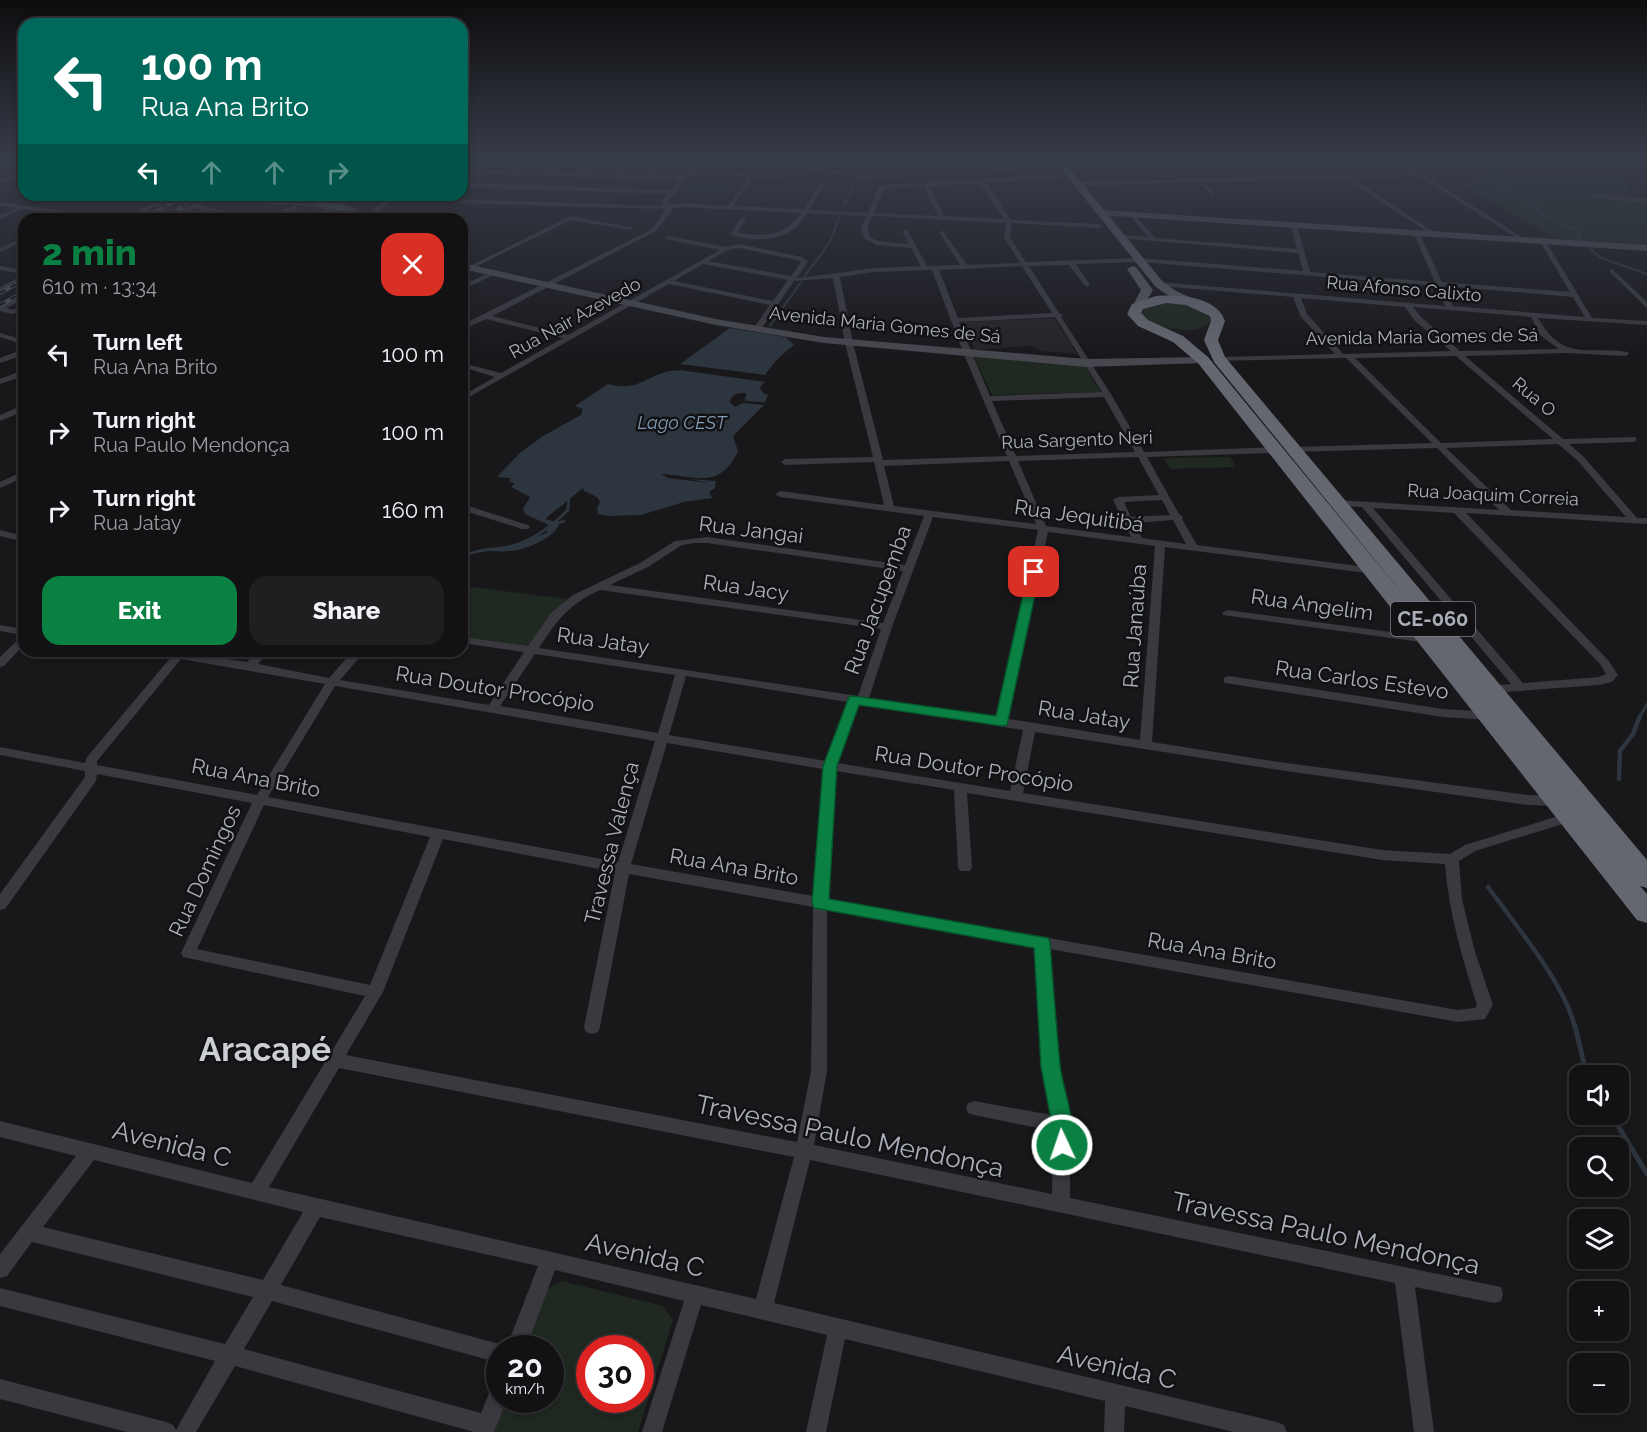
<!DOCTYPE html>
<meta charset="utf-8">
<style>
:root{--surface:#121114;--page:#1f1f22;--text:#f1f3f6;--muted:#9c9da0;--line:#313134;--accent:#0b8043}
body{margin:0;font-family:Raleway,sans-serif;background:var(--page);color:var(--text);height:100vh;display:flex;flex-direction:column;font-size:22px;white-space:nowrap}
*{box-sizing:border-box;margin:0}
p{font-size:20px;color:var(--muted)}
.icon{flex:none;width:33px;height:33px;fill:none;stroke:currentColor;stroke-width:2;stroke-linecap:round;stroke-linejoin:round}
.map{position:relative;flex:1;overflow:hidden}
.details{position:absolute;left:18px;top:213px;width:450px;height:444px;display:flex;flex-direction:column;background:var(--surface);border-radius:18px;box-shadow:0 3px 9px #0003,0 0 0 2px var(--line)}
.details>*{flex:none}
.guide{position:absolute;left:18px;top:18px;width:450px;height:183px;border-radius:18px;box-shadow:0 3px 9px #0003,0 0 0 2px var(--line);background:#00695c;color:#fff;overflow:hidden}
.tools{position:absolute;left:1569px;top:1065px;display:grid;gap:12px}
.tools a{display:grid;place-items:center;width:60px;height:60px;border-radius:12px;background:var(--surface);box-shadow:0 3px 9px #0003,0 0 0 2px var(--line);font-size:30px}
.speed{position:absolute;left:486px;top:1335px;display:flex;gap:12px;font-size:30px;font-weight:700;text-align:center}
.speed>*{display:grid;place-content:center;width:78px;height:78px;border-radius:50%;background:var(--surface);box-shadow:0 3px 9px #0003,0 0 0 2px var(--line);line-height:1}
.speed small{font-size:15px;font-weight:400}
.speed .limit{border:9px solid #d22;background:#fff;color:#111}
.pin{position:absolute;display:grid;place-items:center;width:51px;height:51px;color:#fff;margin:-26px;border-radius:12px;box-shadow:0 3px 9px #0006}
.me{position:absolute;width:66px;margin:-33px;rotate:357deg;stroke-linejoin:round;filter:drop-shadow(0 0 4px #0008)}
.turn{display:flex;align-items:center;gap:21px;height:126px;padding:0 24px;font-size:27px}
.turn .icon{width:78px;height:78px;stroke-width:2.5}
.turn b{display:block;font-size:42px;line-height:51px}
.lanes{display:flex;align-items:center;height:57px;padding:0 24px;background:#0003;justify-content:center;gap:30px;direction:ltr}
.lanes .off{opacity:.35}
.round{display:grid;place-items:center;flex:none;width:63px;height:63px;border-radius:18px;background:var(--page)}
.head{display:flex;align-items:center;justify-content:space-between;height:102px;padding:0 24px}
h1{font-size:36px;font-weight:800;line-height:45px;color:var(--accent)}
.cta{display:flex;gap:12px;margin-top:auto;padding:12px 24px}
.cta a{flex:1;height:69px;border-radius:18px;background:var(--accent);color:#fff;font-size:24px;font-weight:800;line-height:69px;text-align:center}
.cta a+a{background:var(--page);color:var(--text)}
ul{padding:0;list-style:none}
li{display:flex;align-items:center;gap:18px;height:78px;padding:0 24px}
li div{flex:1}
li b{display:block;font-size:22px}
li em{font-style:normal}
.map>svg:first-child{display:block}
.built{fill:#242327}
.green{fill:#1f2821;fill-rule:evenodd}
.water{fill:#2d363e}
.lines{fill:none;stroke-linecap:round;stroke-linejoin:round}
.stream-far3{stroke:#2d363e;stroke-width:2}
.stream-far2{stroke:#2d363e;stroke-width:3}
.stream-far1{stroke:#2d363e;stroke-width:4.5}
.stream{stroke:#2d363e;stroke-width:5}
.street{fill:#39393f;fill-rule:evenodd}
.secondary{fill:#47484f;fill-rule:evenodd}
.primary{fill:#55565e;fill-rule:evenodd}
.highway{fill:#656770;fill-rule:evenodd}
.rail-casing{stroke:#4c4d54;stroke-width:4}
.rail{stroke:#121215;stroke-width:2;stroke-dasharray:6;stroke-linecap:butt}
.route{fill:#0b8043;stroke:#07532c;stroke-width:1.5}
.labels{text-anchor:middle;stroke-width:5;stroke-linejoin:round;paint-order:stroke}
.far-street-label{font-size:18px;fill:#aaafb9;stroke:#121215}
.far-water-label{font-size:18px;font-style:italic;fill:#819cb4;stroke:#121215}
.shield{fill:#121215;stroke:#7c8088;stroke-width:1.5}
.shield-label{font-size:20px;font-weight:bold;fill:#aaafb9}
.street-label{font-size:21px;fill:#aaafb9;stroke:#121215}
.near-street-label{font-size:26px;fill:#aaafb9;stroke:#121215}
.near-district-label{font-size:33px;font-weight:bold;fill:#cbced5;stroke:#121215}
</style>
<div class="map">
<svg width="1647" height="1432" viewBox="0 0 1647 1432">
<rect width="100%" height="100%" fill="#18171a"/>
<polygon class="built" points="1054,318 1077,354 1042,351 1030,346 975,350 963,322"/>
<g class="green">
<polygon points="1429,160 1622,160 1632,199 1647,201 1647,245 1557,239 1460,184 1483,182"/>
<polygon points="693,182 735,183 729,192 686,191"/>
<path d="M1166 303 1188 304 1210 315 1212 320C1198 339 1155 328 1141 314L1147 306Z"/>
<polygon points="974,356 1084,365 1101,392 992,395"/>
<polygon points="1230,457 1236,467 1170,469 1164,458"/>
<polygon points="466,586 567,599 529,648 462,638 462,589"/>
<path d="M562 1281 663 1306 673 1320 638 1432H489L502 1400H550V1348H523L547 1289ZM590 1348H640V1400H590Z"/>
</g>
<g class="water">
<path d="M730 328 785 337 794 345C781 355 773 363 765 375L680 364Z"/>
<path d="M680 370 765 382 760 387 763 393 768 395 765 402 745 401 746 393C739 393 731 393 730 402L735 407 743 403 764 405 733 436 738 451C720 490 697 476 661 474L668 478 709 483 690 479 716 481 715 488 709 492 712 498 684 502 641 515 609 516 598 514 597 508 600 502 597 497 584 491 583 488 545 519 557 522 563 520 566 522 559 524C555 538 523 551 510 551 502 552 494 551 486 551L514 547 548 532 545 529 549 525 525 514 523 509 530 497 511 487 515 484 509 481 511 478 497 477 520 453 543 436 581 415 583 409 575 406 608 384C638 392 646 376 670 371 673 370 677 371 680 370Z"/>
</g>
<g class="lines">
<g class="stream-far3">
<polyline points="1480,160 1505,181 1507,184 1502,186 1505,189 1535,205 1542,215 1580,231 1581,233 1577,236 1579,239 1601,258 1647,274"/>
<polyline points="1075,166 1111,160"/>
<polyline points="844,206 857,179 1045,167"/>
<polyline points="804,277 830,242 839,218"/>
<polyline points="770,326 801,282"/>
</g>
<g class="stream-far2">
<path d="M462 557C477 549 492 550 508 547 532 542 551 527 568 510L569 495"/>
<polyline points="1639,718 1647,704"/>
</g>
<g class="stream-far1">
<polyline points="1619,779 1620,751 1633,734 1640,716"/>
<path d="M1488 887C1515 925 1565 983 1575 1028"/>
</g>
<g class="stream">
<polyline points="1575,1026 1587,1076"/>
<polyline points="1611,1114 1647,1174"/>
</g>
<g class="street">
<polygon points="3,160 24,161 24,165 5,162"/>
<path d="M526 160H532L521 171 547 172 559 160H565L553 172 579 173 594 160H600L585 173 614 174 629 160H635L620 174 646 175 660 160H665L652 175 681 176 697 160H703L692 171 783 174 786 176 783 178 689 174 668 202 670 205 682 203 728 206 748 178 751 180 733 206 804 209 822 181 825 183 809 210 868 213 879 187 882 185 1063 175 1061 178 986 182 1011 220 1099 224 1102 226 1099 228 1012 223 1010 237 1026 262 1140 258 1303 271 1298 253 1119 238V236L1121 235 1148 237 1130 215 1133 213 1155 238 1297 249 1291 225 1294 223 1297 225 1310 272 1435 282 1413 232 1416 230 1419 232 1442 282 1570 292 1539 240 1542 238 1545 240 1592 318 1647 321V325L1538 318C1563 362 1587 346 1628 352L1629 354 1625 356 1566 353 1465 356 1563 439 1636 437V441L1633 442 1569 444 1583 456 1637 518H1647V524L1466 513 1608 660 1618 675 1612 682 1599 685 1491 693 1485 689 1487 686 1511 684 1362 507 1337 506 1332 503 1337 500 1499 510 1437 448 1290 452V448L1293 447 1432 443 1346 358 1216 361V357H1219L1335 354 1301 317 1293 297 1159 286 1156 284 1159 282 1445 306 1437 286 1140 262 1076 264 1090 285 1087 287 1085 286 1069 265 1029 266 1059 313 1063 315 1061 317 1111 394 1144 452 1276 447 1280 450 1276 453 1147 457 1179 514 1183 517 1182 519 1197 545 1374 568 1379 571 1374 574 1165 547 1152 742 1279 762 1528 795 1557 796 1562 798 1564 801 1562 804 1557 806 1528 805 1279 770 1035 732 1023 793 1382 850 1450 854 1465 845 1571 812 1576 814 1578 817 1576 820 1475 851 1459 861 1462 899 1475 952 1493 1005 1485 1019 1458 1022 1050 949 1059 1067 1070 1125V1198L1501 1287 1503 1294 1501 1301 1494 1303 1415 1287 1434 1432H1414L1395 1283 810 1160 774 1303 1277 1422 1284 1425 1287 1432H1234L1125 1406 1124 1432H1104L1105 1401 845 1339 826 1432H806L827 1335 701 1305 662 1432H642L684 1301 555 1270 526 1348H500V1363L272 1301 244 1349 481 1413 493 1384 500 1381V1400H507L494 1432H474L235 1366 196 1432H127L0 1399V1379L166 1422 173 1425 176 1430 215 1361 0 1306V1288L225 1344 253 1297 32 1242 7 1276 0 1278V1254L76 1156 0 1137V1121L252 1183 365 996 183 957 181 953 252 803 97 774 96 781 5 909 0 910V894L85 777V771L0 755V747L85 763 87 757 171 657 149 653 147 651H188L186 653 247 662 256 651H268L258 664 329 678 353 651H365L340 680 489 705 524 652 462 643V637L528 646 551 613 573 595 640 563 675 541 707 537 905 565 924 516 780 497 775 494 780 491 884 505 874 462 785 465 781 462 785 459 873 457 845 343 833 278 794 281 760 331H757L753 329 770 305 669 284 462 401V396L495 377 462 367V363L501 373 563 338 486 319 462 330V325L652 229 666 209 392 201 375 214 391 219 373 217 374 219H367L349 209 315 198 318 196 353 207 367 215 392 195H399L397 197 656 206 664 205 662 202 668 194 462 187V183L671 190 679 180 462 173V169L515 171ZM980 183 1004 219 944 216 929 186ZM924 186 938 216 874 213 884 189ZM682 207 801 213C783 238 765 236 737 233L746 219 741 218 730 234C746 242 776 241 791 231 798 227 803 220 807 213L866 216 861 228 865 239 877 245 911 248 921 266 875 268 799 278H797L808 261 802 257 739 244 726 247 668 236 666 237V239L720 250 568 335 492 316 656 231 673 210 672 208ZM872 216 1006 223 1004 237 1020 263 967 265 942 230 939 232 960 265 927 266 907 230 902 231 909 244 878 241 870 237 867 228ZM739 248 798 260 801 262 791 276 708 261 728 250ZM703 264 788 280 773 301 674 281ZM1022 266 1052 313 958 318 939 270ZM932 270 963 352 1007 456 883 460 853 343 840 277 875 272ZM1444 286 1573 297 1585 317 1453 306ZM1301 298 1405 307 1415 321 1451 351 1343 354 1307 314ZM1413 307 1531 317 1540 335 1559 349 1460 351 1421 317ZM1055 317 1102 392 990 396 959 322ZM1456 356 1553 439 1441 443 1355 358ZM1104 397 1135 452 1016 456 992 401ZM1558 444 1577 460 1626 517 1511 510 1446 448ZM1138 457 1159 495 1118 497 1113 500 1131 537 1046 526 1018 461ZM1009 461 1036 524 894 506 884 466ZM1162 500 1170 515 1131 517 1124 502ZM1373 508 1454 513 1600 664 1606 674 1599 677 1523 683ZM933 517 1038 530 997 718 869 698 892 627ZM1173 520 1186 544 1142 538 1134 523ZM1048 532 1155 546 1140 740 1009 719ZM695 543H707L903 571 883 623 610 585 648 567 682 545ZM600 590 881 629 858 696 539 648C558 619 568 605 600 590ZM535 654 675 675 658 733 500 706ZM181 659 325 684 257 795 97 765V761ZM686 676 847 702 826 761 669 735ZM335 686 655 741 618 862 268 797ZM859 704 1023 730 1010 791 837 763ZM667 743 823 769 813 896 631 864ZM836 771 954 790 958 867 960 871H970L972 867 967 793 1382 860 1445 864C1449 914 1462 957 1477 1005L1475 1008 1458 1010 827 899ZM264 805 430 837 370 985 197 949ZM443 839 615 872 584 1027 586 1032 592 1034 598 1032 600 1027 629 874 813 907 811 1071 797 1142 346 1055 383 992ZM827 910 1035 947 1043 1067 1052 1115 974 1101 968 1103 966 1108 968 1113 974 1115 1053 1131 1052 1194 814 1145 827 1071ZM339 1068 794 1157 756 1299 269 1187ZM94 1160 303 1212 263 1280 43 1227ZM320 1217 538 1266 507 1346 281 1285Z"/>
<polygon points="786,160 851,160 860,162 866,167 863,169 856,164 845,163 842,165 729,163 726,161"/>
<polygon points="1396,160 1402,160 1523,238 1518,239 1419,176 1352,178 1434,232 1435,233 1432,235 1345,178 1203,182 1215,193 1212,195 1197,182 1077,186 1074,184 1077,182 1193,179 1179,166 1181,163 1200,179 1265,177 1250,165 1252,162 1272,177 1414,173"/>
<polygon points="811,169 855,171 858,173 855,175 809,172"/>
<polygon points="24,172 24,176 0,184 0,180"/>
<polygon points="1590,194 1647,199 1647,203 1588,197"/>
<polygon points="117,195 161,199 169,195 176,195 131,219 123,219 155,202"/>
<path d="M204 199C247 200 318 194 352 219 342 219 336 214 328 211 318 207 307 206 296 205L298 208 270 219H261L296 205 202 202Z"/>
<polygon points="199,201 202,203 199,205 256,219 245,219 194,208 174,219 166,219"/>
<polygon points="0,202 106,217 109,219 93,219 23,209 0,219 0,215 16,208 0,206"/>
<polygon points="570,216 633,228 630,230 571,220 473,268 468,267"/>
<polygon points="24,237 24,241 0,252 0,248"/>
<polygon points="0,266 24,270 24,274 0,270"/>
<polygon points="1612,269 1647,302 1647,308 1610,272 1610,270"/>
<polygon points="494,271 497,273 496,274 462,290 462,285"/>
<polygon points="24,275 24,280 0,292 0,287"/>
<polygon points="24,294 24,299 6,308 12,310 24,306 24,310 12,314 0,311 0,306"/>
<polygon points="0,333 24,340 24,345 0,337"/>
<polygon points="21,350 24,350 24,355 0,363 0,358"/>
<polygon points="21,371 24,371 24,376 0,384 0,379"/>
<polygon points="21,406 24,406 24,411 0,421 0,415"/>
<polygon points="24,471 24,477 0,488 0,482"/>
<polygon points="462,504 528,525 530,527 528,529 522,529 462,510"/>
<polygon points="0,530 24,536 24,542 0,536"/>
<polygon points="462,582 466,583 467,587 462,590"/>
<polygon points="1227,610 1428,637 1434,640 1428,643 1223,615 1222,613"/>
<polygon points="0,625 24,629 24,645 4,666 0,667 0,657 23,635 0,631"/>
<polygon points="1229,676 1443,709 1490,712 1496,716 1490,720 1443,717 1225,683 1223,680 1225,677"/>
</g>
<g class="secondary">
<path d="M283 195C308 195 345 202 365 219H353L336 210Z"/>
<polygon points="1101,210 1647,245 1647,251 1098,215 1098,211"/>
<polygon points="462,263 716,319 824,337 1086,359 1203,357 1209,360 1203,363 1086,367 824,343 716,325 462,269"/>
</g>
<g class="primary">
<path d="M1054 160H1063L1163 282 1176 291 1201 302V306C1186 309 1167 295 1155 286Z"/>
<polygon points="1132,266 1136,267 1153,290 1143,307 1139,308 1133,305 1141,290 1127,269"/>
</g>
<path class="highway" d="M1156 296C1177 294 1217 296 1225 321L1218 340 1225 357 1647 860V888L1640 886 1647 894V923L1637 920 1198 363 1173 342 1138 326 1127 314 1132 304ZM1166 303 1186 305 1210 316 1211 321 1204 340 1214 362 1410 603 1208 357 1183 336 1148 320 1141 313 1143 309Z"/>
<g class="rail-casing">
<g id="rail">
<polyline points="180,206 201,195"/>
<polyline points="141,219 187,195"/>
<polyline points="161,219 185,206"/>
<polyline points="0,293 24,280"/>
<polyline points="0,305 24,292"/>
</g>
</g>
<use href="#rail" class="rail"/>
</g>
<linearGradient id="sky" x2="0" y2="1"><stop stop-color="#0d0d0e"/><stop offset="0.44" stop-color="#373c49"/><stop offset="1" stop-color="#373c49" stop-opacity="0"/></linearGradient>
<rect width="1647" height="361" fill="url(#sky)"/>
<path class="route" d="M1034 569 1040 572 1007 725 1002 726 859 705 837 766 829 899 1048 938 1050 942C1053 983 1056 1023 1060 1064 1062 1090 1080 1125 1068 1151L1062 1154 1055 1151 1052 1145V1125L1041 1067 1034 948 820 909 814 908 812 903 823 766 849 697 854 696 996 716 1028 572Z"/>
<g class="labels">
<g class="far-street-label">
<text transform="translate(1404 289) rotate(5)" y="6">Rua Afonso Calixto</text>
<text transform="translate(575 318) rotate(-29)" y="6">Rua Nair Azevedo</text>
<text transform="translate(885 325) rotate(6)" y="6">Avenida Maria Gomes de Sá</text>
<text transform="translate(1422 337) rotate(-1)" y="6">Avenida Maria Gomes de Sá</text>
<text transform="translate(1534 397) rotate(40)" y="6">Rua O</text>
<text transform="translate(1077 440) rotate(-2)" y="6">Rua Sargento Neri</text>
<text transform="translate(1493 495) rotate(3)" y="6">Rua Joaquim Correia</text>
</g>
<g class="far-water-label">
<text x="682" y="429">Lago CEST</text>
</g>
<rect class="shield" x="1391" y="602" width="84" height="34" rx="4.5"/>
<g class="shield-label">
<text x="1433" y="626">CE-060</text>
</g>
<g class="street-label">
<text transform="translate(1079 516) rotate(8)" y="7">Rua Jequitibá</text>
<text transform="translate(751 530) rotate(7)" y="7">Rua Jangai</text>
<text transform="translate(746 588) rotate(8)" y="7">Rua Jacy</text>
<text transform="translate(878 600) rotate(-70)" y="7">Rua Jacupemba</text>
<text transform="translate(1312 605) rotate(8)" y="7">Rua Angelim</text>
<text transform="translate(1135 626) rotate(-86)" y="7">Rua Janaúba</text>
<text transform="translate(603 641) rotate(8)" y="7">Rua Jatay</text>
<text transform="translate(1362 680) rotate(8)" y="7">Rua Carlos Estevo</text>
<text transform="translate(495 689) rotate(9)" y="7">Rua Doutor Procópio</text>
<text transform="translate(1084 715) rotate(9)" y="7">Rua Jatay</text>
<text transform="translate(974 769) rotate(9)" y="7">Rua Doutor Procópio</text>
<text transform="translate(256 778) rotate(11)" y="7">Rua Ana Brito</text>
<text transform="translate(612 843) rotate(-76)" y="7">Travessa Valença</text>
<text transform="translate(734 867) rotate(10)" y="7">Rua Ana Brito</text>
<text transform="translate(205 871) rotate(-65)" y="7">Rua Domingos</text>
<text transform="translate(1212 951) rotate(10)" y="7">Rua Ana Brito</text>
</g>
<g class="near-street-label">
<text transform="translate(850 1136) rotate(12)" y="9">Travessa Paulo Mendonça</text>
<text transform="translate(172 1144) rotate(14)" y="9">Avenida C</text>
<text transform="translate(1326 1233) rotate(12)" y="9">Travessa Paulo Mendonça</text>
<text transform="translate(645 1255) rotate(13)" y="9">Avenida C</text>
<text transform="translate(1117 1367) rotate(13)" y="9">Avenida C</text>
</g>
<g class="near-district-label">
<text x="265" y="1061">Aracapé</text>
</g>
</g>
</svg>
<div class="tools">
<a><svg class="icon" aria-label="sound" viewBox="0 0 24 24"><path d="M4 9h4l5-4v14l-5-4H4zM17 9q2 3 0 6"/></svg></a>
<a><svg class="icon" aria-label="search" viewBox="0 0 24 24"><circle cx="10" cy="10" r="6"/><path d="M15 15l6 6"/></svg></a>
<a><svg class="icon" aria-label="layers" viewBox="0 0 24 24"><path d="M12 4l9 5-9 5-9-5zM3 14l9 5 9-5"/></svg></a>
<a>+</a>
<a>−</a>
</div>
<div class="speed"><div>20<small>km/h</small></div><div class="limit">30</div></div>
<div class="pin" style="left:1034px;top:572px;background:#d93025"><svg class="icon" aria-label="arrive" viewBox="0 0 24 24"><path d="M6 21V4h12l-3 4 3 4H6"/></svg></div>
<svg class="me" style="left:1062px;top:1145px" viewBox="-20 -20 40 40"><circle r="17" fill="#0b8043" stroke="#fff" stroke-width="3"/><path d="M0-11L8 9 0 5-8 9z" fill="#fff"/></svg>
<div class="guide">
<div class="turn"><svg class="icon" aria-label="left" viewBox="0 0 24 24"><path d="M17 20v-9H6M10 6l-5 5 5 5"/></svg><div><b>100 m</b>Rua Ana Brito</div></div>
<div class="lanes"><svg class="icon" aria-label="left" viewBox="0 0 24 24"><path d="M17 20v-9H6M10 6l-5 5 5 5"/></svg><svg class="icon off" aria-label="ahead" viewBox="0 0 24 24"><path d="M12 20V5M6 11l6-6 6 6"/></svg><svg class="icon off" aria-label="ahead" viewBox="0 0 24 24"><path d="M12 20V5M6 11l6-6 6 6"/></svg><svg class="icon off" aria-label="right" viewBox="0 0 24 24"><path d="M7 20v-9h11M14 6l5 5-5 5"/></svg></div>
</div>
<section class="details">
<div class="head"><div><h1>2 min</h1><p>610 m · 13:34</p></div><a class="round" style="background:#d93025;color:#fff"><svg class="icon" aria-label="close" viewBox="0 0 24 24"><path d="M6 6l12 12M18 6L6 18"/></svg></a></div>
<ul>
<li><svg class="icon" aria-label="left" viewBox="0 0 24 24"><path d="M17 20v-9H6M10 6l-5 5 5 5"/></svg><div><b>Turn left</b><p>Rua Ana Brito</p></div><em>100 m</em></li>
<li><svg class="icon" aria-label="right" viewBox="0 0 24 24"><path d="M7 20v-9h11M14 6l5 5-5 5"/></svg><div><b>Turn right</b><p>Rua Paulo Mendonça</p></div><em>100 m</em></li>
<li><svg class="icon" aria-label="right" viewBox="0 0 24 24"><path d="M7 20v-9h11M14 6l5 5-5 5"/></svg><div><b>Turn right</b><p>Rua Jatay</p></div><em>160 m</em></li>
</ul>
<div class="cta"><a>Exit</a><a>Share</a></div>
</section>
</div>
